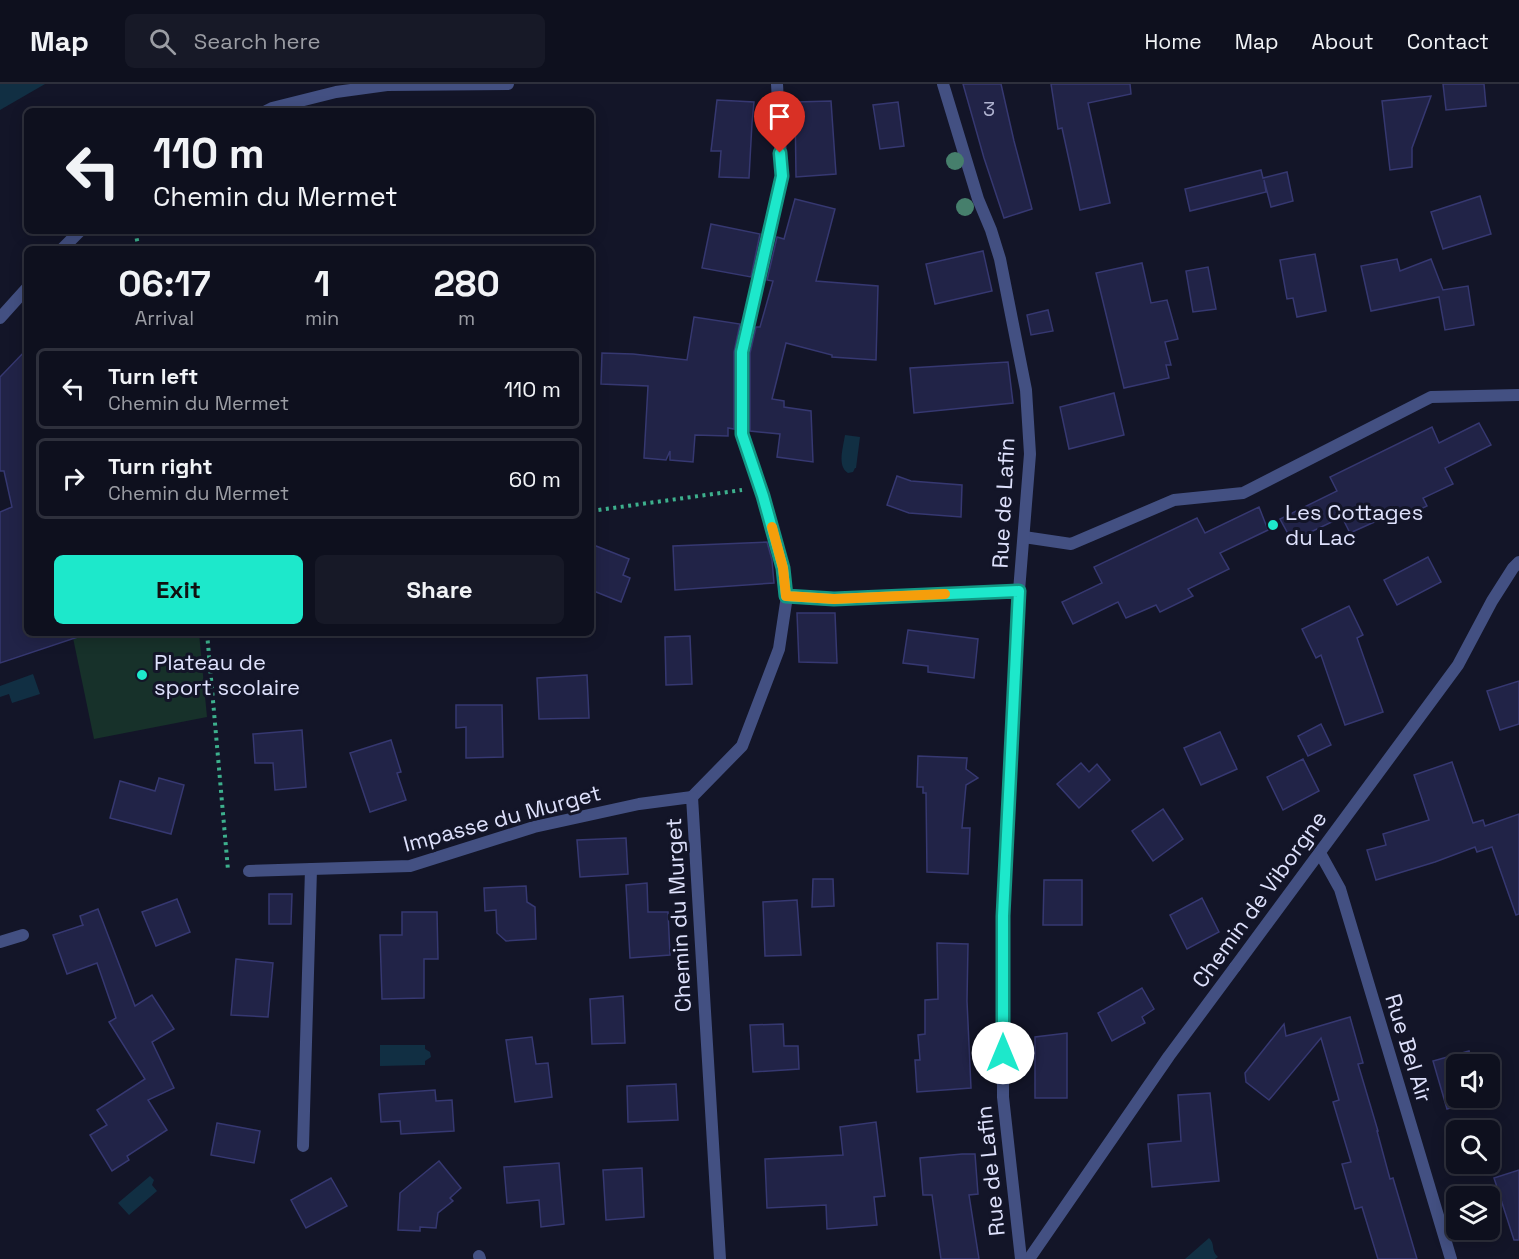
<!DOCTYPE html>
<style>
:root{--surface:#0e101e;--page:#171927;--text:#f1f3f6;--muted:#9b9da4;--line:#2e303c;--accent:#1de8cb}
body{margin:0;font-family:"Space Grotesk",sans-serif;background:var(--page);color:var(--text);height:100vh;display:flex;flex-direction:column;font-size:22px;white-space:nowrap}
*{box-sizing:border-box;margin:0}
p{font-size:20px;color:var(--muted)}
.icon{flex:none;width:33px;height:33px;fill:none;stroke:currentColor;stroke-width:2;stroke-linecap:round;stroke-linejoin:round}
.map{position:relative;flex:1;overflow:hidden}
.sheet{position:absolute;left:24px;top:162px;width:570px;height:390px;display:flex;flex-direction:column;background:var(--surface);border-radius:9px;box-shadow:0 3px 15px #0003,0 0 0 2px var(--line)}
.sheet>*{flex:none}
.guide{position:absolute;left:24px;top:24px;width:570px;height:126px;border-radius:9px;box-shadow:0 3px 15px #0003,0 0 0 2px var(--line);background:#0e101e;color:var(--text);overflow:hidden}
.buttons{position:absolute;left:1446px;top:970px;display:grid;gap:12px}
.buttons a{display:grid;place-items:center;width:54px;height:54px;border-radius:9px;background:var(--surface);box-shadow:0 3px 15px #0003,0 0 0 2px var(--line);font-size:30px}
.pin{position:absolute;display:grid;place-items:center;width:51px;height:51px;color:#fff;margin:-62px -26px;border-radius:50% 50% 50% 0;rotate:-45deg;box-shadow:0 0 6px #0007}
.pin .icon{rotate:45deg}
.me{position:absolute;width:66px;margin:-33px;rotate:0deg;stroke-linejoin:round;filter:drop-shadow(0 0 4px #0008)}
.turn{display:flex;align-items:center;gap:21px;height:126px;padding:0 30px;font-size:27px}
.turn .icon{width:78px;height:78px;stroke-width:2.5}
.turn b{display:block;font-size:42px;line-height:51px}
.eta{display:flex;justify-content:space-evenly;align-items:center;height:102px;text-align:center}
.eta b{font-size:36px;font-weight:800;line-height:42px}
.button{display:flex;gap:12px;margin-top:auto;padding:12px 30px}
.button a{flex:1;height:69px;border-radius:9px;background:var(--accent);color:#111;font-size:24px;font-weight:800;line-height:69px;text-align:center}
.button a+a{background:var(--page);color:var(--text)}
ul{padding:0;list-style:none}
li{display:flex;align-items:center;gap:18px;height:81px;margin:0 12px 9px;padding:0 18px;border:3px solid var(--line);border-radius:9px}
li div{flex:1}
li b{display:block;font-size:22px}
li em{font-style:normal}
header{display:flex;align-items:center;gap:36px;box-sizing:border-box;height:84px;padding:0 30px;background:var(--surface);border-bottom:2px solid var(--line)}
header strong{font-size:28px}
nav{display:flex;gap:33px;margin-inline-start:auto;font-size:21px}
.search{width:420px;height:54px;background:var(--page);display:flex;align-items:center;gap:15px;box-sizing:border-box;padding:0 21px;border-radius:9px;color:var(--muted);font-size:22px}
.map>svg:first-child{display:block}
.green{fill:#17312a}
.water{fill:#112f43}
.building{fill:#212347;stroke:#363871;stroke-width:1.5}
.lines{fill:none;stroke-linecap:round;stroke-linejoin:round}
.path{stroke:#3db08d;stroke-width:4;stroke-dasharray:3 4.5;stroke-linecap:butt}
.service{stroke:#435082;stroke-width:12}
.pedestrian{stroke:#435082;stroke-width:12}
.minor{stroke:#435082;stroke-width:12}
.tree{fill:#467f6c}
.route-casing{stroke:#139784;stroke-width:15}
.route{stroke:#1de8cb;stroke-width:10}
.slow{stroke:#f59e0b;stroke-width:10}
.poi-dot{fill:#1de8cb;stroke:#131528;stroke-width:2}
.labels{text-anchor:middle;stroke-width:6;stroke-linejoin:round;paint-order:stroke}
.number-label{font-size:20px;fill:#afb2cf}
.street-label{font-size:22px;fill:#dee1fc;stroke:#131528}
.poi-label{font-size:22px;fill:#dee1fc;stroke:#131528;text-anchor:start}
</style>
<header>
<strong>Map</strong>
<div class="search"><svg class="icon" aria-label="search" viewBox="0 0 24 24"><circle cx="10" cy="10" r="6"/><path d="M15 15l6 6"/></svg>Search here</div>
<nav><a>Home</a><a>Map</a><a>About</a><a>Contact</a></nav>
</header>
<div class="map">
<svg width="1519" height="1175" viewBox="0 0 1519 1175">
<rect width="100%" height="100%" fill="#131528"/>
<polygon class="green" points="72,549 199,549 207,633 94,655"/>
<g class="water">
<polygon points="0,0 45,0 0,26"/>
<path d="M845 351 860 353 856 384H855L853 388 848 389C837 382 843 364 845 351Z"/>
<polygon points="33,590 40,610 12,619 9,610 0,613 0,602"/>
<polygon points="380,961 425,961 425,965 430,968 431,973 425,977 425,981 380,982"/>
<polygon points="150,1092 154,1096 152,1101 157,1107 129,1131 118,1119"/>
<path d="M1209 1154C1216 1161 1210 1165 1218 1173L1215 1175H1185Z"/>
</g>
<g class="building">
<polygon points="963,0 1001,0 1014,57 1032,125 1004,134 984,74"/>
<polygon points="1051,0 1130,0 1131,10 1088,19 1110,119 1080,126 1062,44 1058,45"/>
<polygon points="1443,0 1484,0 1486,22 1446,26"/>
<polygon points="1431,12 1412,64 1412,83 1390,86 1382,17"/>
<polygon points="717,16 754,18 752,39 749,94 719,93 721,67 711,67"/>
<polygon points="831,17 836,90 796,93 795,18"/>
<polygon points="898,18 904,62 880,65 873,21"/>
<polygon points="1261,86 1263,94 1287,88 1293,117 1271,123 1264,96 1266,108 1190,127 1185,105"/>
<polygon points="1480,112 1491,150 1443,165 1431,128"/>
<polygon points="795,115 835,125 816,197 878,202 876,276 832,273 832,271 786,259 772,315 784,317 784,323 811,327 813,378 777,373 780,350 750,347 750,269 756,243 760,243 773,197 767,196 777,153 784,155"/>
<polygon points="711,140 760,150 751,193 702,184"/>
<polygon points="983,167 992,207 935,220 926,180"/>
<polygon points="1315,170 1326,227 1297,233 1293,214 1287,215 1280,176"/>
<polygon points="1397,175 1400,187 1431,175 1443,206 1468,202 1474,241 1445,246 1439,213 1371,227 1361,182"/>
<polygon points="1142,179 1151,219 1167,216 1178,255 1165,258 1171,281 1166,281 1169,294 1124,304 1096,189"/>
<polygon points="1208,183 1216,225 1193,228 1186,187"/>
<polygon points="1048,226 1053,247 1031,251 1027,231"/>
<polygon points="694,233 740,240 734,268 734,345 728,344 728,352 695,351 693,378 670,376 670,367 666,376 644,374 648,302 601,300 602,269 633,270 687,276"/>
<polygon points="27,265 27,307 23,308 27,329 27,549 78,549 78,553 0,579 0,428 12,423 4,387 0,387 0,293"/>
<polygon points="1008,278 1013,319 914,329 910,284"/>
<polygon points="1114,309 1124,351 1069,365 1060,323"/>
<polygon points="1479,339 1491,361 1445,384 1453,400 1423,414 1427,422 1394,438 1390,431 1350,449 1342,433 1292,457 1280,435 1337,407 1330,393 1432,343 1439,359"/>
<polygon points="897,392 911,397 962,401 961,433 909,429 887,421"/>
<polygon points="1259,423 1268,446 1220,469 1229,485 1188,505 1193,512 1160,528 1156,521 1126,534 1118,518 1073,540 1062,518 1102,499 1094,483 1197,434 1205,449"/>
<polygon points="767,458 772,476 774,499 675,506 673,462"/>
<polygon points="591,460 629,475 623,491 630,494 621,518 591,506"/>
<polygon points="1428,473 1441,498 1397,521 1384,496"/>
<polygon points="1349,522 1363,551 1357,554 1383,628 1345,641 1321,571 1316,574 1302,545"/>
<polygon points="797,529 835,529 837,579 799,578"/>
<polygon points="908,546 978,555 974,594 928,588 928,582 903,579"/>
<polygon points="690,552 692,600 666,601 665,553"/>
<polygon points="587,591 589,634 539,635 537,594"/>
<polygon points="1519,597 1519,640 1500,646 1487,607"/>
<polygon points="456,621 502,621 503,673 466,674 466,643 456,644"/>
<polygon points="1321,640 1331,661 1308,672 1298,652"/>
<polygon points="302,646 306,703 275,706 273,679 255,679 253,650"/>
<polygon points="1220,648 1237,685 1201,701 1184,664"/>
<polygon points="391,656 401,688 397,689 406,716 370,728 350,669"/>
<polygon points="918,672 967,674 966,685 978,694 966,701 962,744 970,744 968,790 927,788 926,709 923,709 923,703 917,703"/>
<polygon points="1303,675 1319,707 1283,726 1267,693"/>
<polygon points="1452,678 1473,739 1483,736 1485,742 1519,730 1519,830 1516,831 1492,763 1477,768 1475,763 1435,778 1376,796 1367,766 1386,761 1383,750 1429,736 1414,691"/>
<polygon points="1081,679 1089,688 1097,680 1110,696 1079,724 1057,700"/>
<polygon points="159,694 184,701 171,750 110,734 120,697 155,707"/>
<polygon points="1163,725 1183,755 1153,777 1132,747"/>
<polygon points="626,754 628,790 580,793 577,756"/>
<polygon points="813,795 833,795 834,822 812,823"/>
<polygon points="1044,796 1082,796 1082,841 1043,841"/>
<polygon points="647,799 648,828 668,828 670,871 630,874 626,801"/>
<polygon points="526,802 527,818 535,823 536,855 506,857 497,849 496,826 485,827 484,804"/>
<polygon points="269,810 292,810 291,840 269,840"/>
<polygon points="1202,814 1219,848 1187,865 1170,831"/>
<polygon points="177,815 190,848 156,862 142,828"/>
<polygon points="797,816 801,871 765,872 763,818"/>
<polygon points="98,825 135,922 152,911 174,945 152,958 174,1004 148,1016 167,1046 127,1072 129,1076 112,1087 90,1051 107,1041 97,1026 145,995 109,938 116,934 97,879 67,890 53,851 83,841 83,842 80,832"/>
<polygon points="402,828 437,828 438,875 424,875 424,914 382,915 380,851 402,851"/>
<polygon points="937,859 968,860 967,917 971,1004 917,1008 915,976 920,976 918,951 925,950 925,916 938,915"/>
<polygon points="236,875 273,879 268,933 231,931"/>
<polygon points="1142,904 1154,925 1142,933 1145,939 1112,957 1098,929"/>
<polygon points="623,912 625,959 592,960 590,915"/>
<polygon points="1350,933 1363,979 1358,980 1378,1047 1377,1047 1390,1095 1393,1094 1417,1175 1378,1175 1362,1123 1355,1125 1342,1080 1351,1078 1333,1018 1339,1016 1321,954 1269,1016 1246,998 1245,989 1284,940 1286,952"/>
<polygon points="783,940 784,962 798,962 799,985 753,988 750,941"/>
<polygon points="1067,949 1067,1014 1035,1014 1035,953"/>
<polygon points="532,953 536,980 548,979 552,1013 515,1018 506,956"/>
<polygon points="1469,967 1473,981 1456,981 1456,1014 1482,1014 1447,1025 1433,977"/>
<polygon points="676,1000 678,1036 628,1038 627,1002"/>
<polygon points="435,1006 436,1017 452,1016 454,1047 401,1050 400,1037 381,1038 379,1010"/>
<polygon points="1210,1009 1219,1097 1152,1103 1148,1060 1181,1057 1178,1011"/>
<polygon points="876,1038 885,1112 874,1113 877,1141 827,1145 826,1121 767,1124 765,1075 843,1071 840,1043"/>
<polygon points="217,1039 260,1047 254,1079 211,1071"/>
<polygon points="962,1070 975,1070 978,1110 969,1111 979,1175 941,1175 932,1111 923,1111 920,1074"/>
<polygon points="439,1077 461,1104 450,1114 453,1117 438,1129 436,1144 420,1143 420,1147 398,1146 400,1109"/>
<polygon points="559,1079 564,1140 541,1143 539,1116 507,1119 504,1083"/>
<polygon points="642,1084 644,1133 606,1136 603,1086"/>
<polygon points="1519,1086 1519,1156 1514,1156 1494,1094"/>
<polygon points="331,1094 347,1122 306,1144 291,1116"/>
</g>
<g class="lines">
<g class="path">
<polyline points="135,147 139,165"/>
<polyline points="591,427 742,406"/>
<polyline points="207,549 228,786"/>
</g>
<g class="service">
<polyline points="777,0 782,92 742,268 742,350 763,412 783,484 787,512 834,515 1019,507"/>
<polyline points="1024,453 1071,460 1174,416 1243,409 1431,313 1519,311"/>
<polyline points="692,713 742,662 779,565 787,512"/>
<polyline points="0,858 23,851"/>
<polyline points="303,1062 311,785"/>
<polyline points="479,1172 480,1175"/>
</g>
<polyline class="pedestrian" points="1029,1175 1169,972 1235,883"/>
<g class="minor">
<polyline points="943,0 978,115 991,146 1000,175 1026,306 1030,370 1019,507 1003,832 1003,1013 1021,1175"/>
<polyline points="266,27 272,24 336,8 387,1 508,0"/>
<polyline points="62,165 80,147"/>
<polyline points="0,234 27,204"/>
<polyline points="1320,769 1340,805 1451,1175"/>
<polyline points="249,787 410,782 534,743 639,720 692,713 720,1175"/>
<polyline points="1235,883 1458,581 1492,517 1513,484 1519,478"/>
</g>
</g>
<g class="tree">
<circle cx="955" cy="77" r="9"/>
<circle cx="965" cy="123" r="9"/>
</g>
<g class="lines">
<g class="route-casing">
<polyline id="route" points="780,69 782,92 742,268 742,350 763,412 783,484 786,512 834,515 1019,507 1003,832 1003,969"/>
</g>
<use href="#route" class="route"/>
<polyline class="slow" points="772,443 783,484 786,512 834,515 945,510"/>
</g>
<g class="poi-dot">
<circle cx="1273" cy="441" r="6"/>
<circle cx="142" cy="591" r="6"/>
</g>
<g class="labels">
<g class="number-label">
<text x="989" y="32">3</text>
</g>
<g class="street-label">
<text transform="translate(1003 419) rotate(-87)" y="8">Rue de Lafin</text>
<text transform="translate(502 734) rotate(-15)" y="8">Impasse du Murget</text>
<text transform="translate(1259 815) rotate(-54)" y="8">Chemin de Viborgne</text>
<text transform="translate(678 831) rotate(-93)" y="8">Chemin du Murget</text>
<text transform="translate(1409 964) rotate(73)" y="8">Rue Bel Air</text>
<text transform="translate(990 1087) rotate(-96)" y="8">Rue de Lafin</text>
</g>
<g class="poi-label">
<text x="1285" y="436">Les Cottages<tspan x="1285" dy="25">du Lac</tspan></text>
<text x="154" y="586">Plateau de<tspan x="154" dy="25">sport scolaire</tspan></text>
</g>
</g>
</svg>
<div class="buttons">
<a><svg class="icon" aria-label="sound" viewBox="0 0 24 24"><path d="M4 9h4l5-4v14l-5-4H4zM17 9q2 3 0 6"/></svg></a>
<a><svg class="icon" aria-label="search" viewBox="0 0 24 24"><circle cx="10" cy="10" r="6"/><path d="M15 15l6 6"/></svg></a>
<a><svg class="icon" aria-label="layers" viewBox="0 0 24 24"><path d="M12 4l9 5-9 5-9-5zM3 14l9 5 9-5"/></svg></a>
</div>
<div class="pin" style="left:780px;top:69px;background:#d93025"><svg class="icon" aria-label="arrive" viewBox="0 0 24 24"><path d="M6 21V4h12l-3 4 3 4H6"/></svg></div>
<svg class="me" style="left:1003px;top:969px" viewBox="-20 -20 40 40"><circle r="19" fill="#fff"/><path d="M0-13L10 11 0 6-10 11z" fill="#1de8cb"/></svg>
<div class="guide">
<div class="turn"><svg class="icon" aria-label="left" viewBox="0 0 24 24"><path d="M17 20v-9H6M10 6l-5 5 5 5"/></svg><div><b>110 m</b>Chemin du Mermet</div></div>
</div>
<section class="sheet">
<div class="eta">
<div><b>06:17</b><p>Arrival</p></div>
<div><b>1</b><p>min</p></div>
<div><b>280</b><p>m</p></div>
</div>
<ul>
<li><svg class="icon" aria-label="left" viewBox="0 0 24 24"><path d="M17 20v-9H6M10 6l-5 5 5 5"/></svg><div><b>Turn left</b><p>Chemin du Mermet</p></div><em>110 m</em></li>
<li><svg class="icon" aria-label="right" viewBox="0 0 24 24"><path d="M7 20v-9h11M14 6l5 5-5 5"/></svg><div><b>Turn right</b><p>Chemin du Mermet</p></div><em>60 m</em></li>
</ul>
<div class="button"><a>Exit</a><a>Share</a></div>
</section>
</div>
